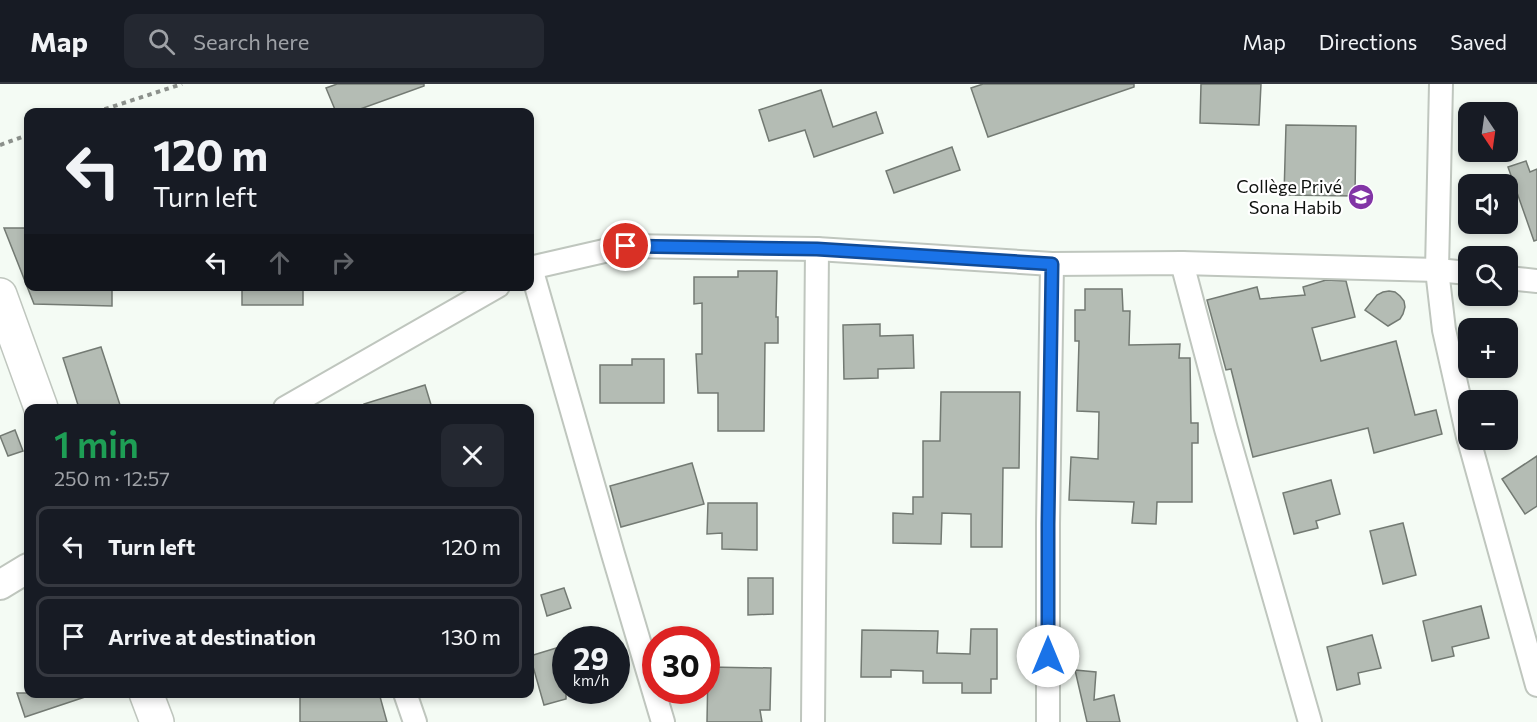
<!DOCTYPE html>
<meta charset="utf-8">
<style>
:root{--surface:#171b24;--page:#242831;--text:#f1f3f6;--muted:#9ea1a6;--line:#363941}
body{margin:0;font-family:Commissioner,sans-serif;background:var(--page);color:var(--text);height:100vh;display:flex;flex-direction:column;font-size:22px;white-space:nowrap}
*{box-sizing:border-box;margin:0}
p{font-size:20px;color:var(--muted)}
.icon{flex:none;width:33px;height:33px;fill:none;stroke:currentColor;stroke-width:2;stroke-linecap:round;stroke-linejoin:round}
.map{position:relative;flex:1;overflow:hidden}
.sheet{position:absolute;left:24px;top:320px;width:510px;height:294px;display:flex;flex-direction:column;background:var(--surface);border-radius:12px;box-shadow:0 3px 9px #0003}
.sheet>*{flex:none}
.top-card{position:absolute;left:24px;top:24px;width:510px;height:183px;border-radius:12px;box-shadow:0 3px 9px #0003;background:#171b24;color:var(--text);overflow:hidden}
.needle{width:39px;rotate:167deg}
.fabs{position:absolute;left:1458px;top:18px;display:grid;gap:12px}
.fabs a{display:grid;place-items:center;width:60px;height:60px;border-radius:12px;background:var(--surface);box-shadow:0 3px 9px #0003;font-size:30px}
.speed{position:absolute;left:552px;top:542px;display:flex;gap:12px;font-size:30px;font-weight:700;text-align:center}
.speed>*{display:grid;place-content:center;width:78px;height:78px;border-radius:50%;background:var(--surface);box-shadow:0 3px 9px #0003;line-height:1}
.speed small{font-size:15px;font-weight:400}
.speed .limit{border:9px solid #d22;background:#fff;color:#111}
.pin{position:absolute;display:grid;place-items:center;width:51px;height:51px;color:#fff;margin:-26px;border:3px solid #fff;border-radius:50%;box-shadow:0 2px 6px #0007}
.me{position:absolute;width:66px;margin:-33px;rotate:0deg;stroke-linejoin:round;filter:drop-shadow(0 0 4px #0008)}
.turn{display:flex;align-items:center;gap:21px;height:126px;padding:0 30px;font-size:27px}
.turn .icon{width:78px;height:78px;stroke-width:2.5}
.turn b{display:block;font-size:42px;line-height:51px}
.lanes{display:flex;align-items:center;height:57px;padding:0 30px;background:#0003;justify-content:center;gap:30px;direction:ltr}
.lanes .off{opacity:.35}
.round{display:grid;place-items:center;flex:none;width:63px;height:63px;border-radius:12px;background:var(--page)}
.head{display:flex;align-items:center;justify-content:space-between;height:102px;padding:0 30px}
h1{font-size:36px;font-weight:600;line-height:45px;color:#1e9e55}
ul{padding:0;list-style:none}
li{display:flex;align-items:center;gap:18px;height:81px;margin:0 12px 9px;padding:0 18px;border:3px solid var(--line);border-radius:12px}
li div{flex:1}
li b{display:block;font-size:22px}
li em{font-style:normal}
header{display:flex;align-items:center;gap:36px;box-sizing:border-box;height:84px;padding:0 30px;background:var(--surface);border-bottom:2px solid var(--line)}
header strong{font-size:28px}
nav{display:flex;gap:33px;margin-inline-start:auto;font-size:21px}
.search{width:420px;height:54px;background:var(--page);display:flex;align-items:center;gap:15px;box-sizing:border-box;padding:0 21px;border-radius:12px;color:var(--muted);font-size:22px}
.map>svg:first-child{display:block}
.building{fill:#b4bcb4;stroke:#737a73;stroke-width:1.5}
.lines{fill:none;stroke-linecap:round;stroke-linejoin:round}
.minor-casing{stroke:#bfc6be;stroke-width:26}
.tertiary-casing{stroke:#bfc6be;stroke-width:32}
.primary-casing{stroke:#bfc6be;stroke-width:36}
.path{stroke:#8b908b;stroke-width:4;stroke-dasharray:4.5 4.5;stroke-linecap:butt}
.minor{stroke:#fff;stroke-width:22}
.tertiary{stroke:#fff;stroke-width:28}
.primary{stroke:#fff;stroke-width:33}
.route-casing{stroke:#114b97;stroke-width:15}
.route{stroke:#1a73e8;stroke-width:10}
.labels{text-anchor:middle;stroke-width:4.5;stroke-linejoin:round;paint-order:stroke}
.poi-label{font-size:18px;fill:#0f120f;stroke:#fff;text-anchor:end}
</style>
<header>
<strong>Map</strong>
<div class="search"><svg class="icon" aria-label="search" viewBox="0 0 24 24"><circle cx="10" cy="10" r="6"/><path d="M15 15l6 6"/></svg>Search here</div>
<nav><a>Map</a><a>Directions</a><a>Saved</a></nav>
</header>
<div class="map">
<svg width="1537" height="638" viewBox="0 0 1537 638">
<rect width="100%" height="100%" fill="#f4fbf4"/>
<g class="building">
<polygon points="337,0 424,0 424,2 352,28 336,28 326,4"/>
<polygon points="983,0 1134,0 1134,3 988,53 971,4"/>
<polygon points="1201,0 1261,0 1259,41 1200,39"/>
<polygon points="821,6 833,43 876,28 883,49 814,73 805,46 769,57 759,26"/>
<polygon points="1286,41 1356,42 1355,112 1284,111"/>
<polygon points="952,63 960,86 894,109 886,87"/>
<polygon points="1526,77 1530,88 1537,85 1537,156 1534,157 1508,83"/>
<polygon points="4,144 28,144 28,202 112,202 112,222 34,220"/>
<polygon points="738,187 777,187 776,233 778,233 778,259 765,259 764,347 718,347 718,309 698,309 696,270 702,270 702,219 694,220 694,193 738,193"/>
<polygon points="1326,196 1346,197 1355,233 1312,244 1321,277 1396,257 1415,331 1436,326 1442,350 1374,369 1368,344 1253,373 1231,285 1226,286 1207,216 1257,203 1260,215 1305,211 1303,203"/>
<rect x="242" y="202" width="61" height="19"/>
<polygon points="1085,205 1122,205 1123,227 1130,227 1129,261 1180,260 1179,274 1190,274 1191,339 1198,339 1198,359 1192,359 1192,418 1157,418 1156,440 1132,439 1134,418 1069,416 1071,373 1098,375 1099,328 1077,327 1079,257 1075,257 1075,226 1085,226"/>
<polygon points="1389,207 1395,208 1400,212 1404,217 1405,223 1403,230 1400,235 1388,242 1365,226 1377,211 1383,208"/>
<polygon points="880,240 880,252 913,251 914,284 878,285 878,294 844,295 843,241"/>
<polygon points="101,263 121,324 79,324 63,274"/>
<polygon points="632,275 664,275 664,319 600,319 600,281 632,281"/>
<polygon points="425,301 432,324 365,324 364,320"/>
<polygon points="941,308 1020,308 1019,384 1003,384 1002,463 971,463 971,430 942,429 941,460 893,459 893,429 913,430 913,413 923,413 923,357 940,357"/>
<polygon points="15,346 23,367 8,372 0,352"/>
<polygon points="1537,372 1537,422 1525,430 1502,395"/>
<polygon points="692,379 704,420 621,443 610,402"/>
<polygon points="1331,396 1340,430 1316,437 1318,444 1294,450 1283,409"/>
<polygon points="708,419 757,419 757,466 722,465 722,449 707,450"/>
<polygon points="1403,439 1416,491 1383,500 1370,447"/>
<polygon points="748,494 773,494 773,530 748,531"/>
<polygon points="564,504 571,524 547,532 541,511"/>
<polygon points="1481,522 1489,554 1452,563 1454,572 1432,577 1423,537"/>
<polygon points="971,545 997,545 997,595 991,595 991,609 962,609 962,599 923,599 923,587 891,586 891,593 861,593 862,546 938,547 937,569 970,570"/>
<polygon points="1372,551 1381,584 1358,589 1360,600 1337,606 1327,563"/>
<polygon points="566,561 566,615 544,621 530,572"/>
<polygon points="708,583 771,584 770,626 760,626 762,638 707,638"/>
<polygon points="1075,586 1096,588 1094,616 1114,611 1120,638 1087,638"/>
<polygon points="17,609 87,609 88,612 25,633"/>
<polygon points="300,609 379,609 387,638 300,638"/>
</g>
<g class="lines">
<g class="minor-casing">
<g id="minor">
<polyline points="1441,0 1437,186 1444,246 1468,353"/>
<polyline points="1182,179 1226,345 1310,638"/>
<polyline points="530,184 626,162 817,165 1052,180 1182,179 1437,186 1468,189"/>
<polyline points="531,184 613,470 663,638"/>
<polyline points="1508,194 1537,197"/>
<polyline points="285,324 498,202"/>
<polyline points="1469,356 1537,601"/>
<polyline points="405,609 415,638"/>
<polyline points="813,638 817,165"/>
<polyline points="1048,638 1048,440 1052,180"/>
</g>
</g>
<g class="tertiary-casing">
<polyline id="tertiary" points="0,501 28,484"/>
</g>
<g class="primary-casing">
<g id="primary">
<polyline points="0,211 41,324"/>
<polyline points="146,609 157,638"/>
</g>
</g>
<g class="path">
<polyline points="96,28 182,0"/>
<polyline points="0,61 28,51"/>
</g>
<use href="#minor" class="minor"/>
<use href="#tertiary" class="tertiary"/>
<use href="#primary" class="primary"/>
</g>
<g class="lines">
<g class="route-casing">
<polyline id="route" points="626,162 817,165 1052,180 1048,440 1048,572"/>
</g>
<use href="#route" class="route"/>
</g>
<defs>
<g id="school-disc" transform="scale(1.35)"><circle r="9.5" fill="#8235a6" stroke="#fff"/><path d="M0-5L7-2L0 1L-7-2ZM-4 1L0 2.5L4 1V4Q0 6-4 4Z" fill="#fff"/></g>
</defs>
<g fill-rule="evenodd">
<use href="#school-disc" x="1361" y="113"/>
</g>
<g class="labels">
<g class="poi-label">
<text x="1342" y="109">Collège Privé<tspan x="1342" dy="21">Sona Habib</tspan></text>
</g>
</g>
</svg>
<div class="fabs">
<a><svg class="needle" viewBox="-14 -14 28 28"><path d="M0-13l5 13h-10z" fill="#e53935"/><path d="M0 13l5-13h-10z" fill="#9ea1a6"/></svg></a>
<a><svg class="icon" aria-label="sound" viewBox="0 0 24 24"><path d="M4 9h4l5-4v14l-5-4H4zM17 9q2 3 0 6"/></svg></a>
<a><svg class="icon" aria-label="search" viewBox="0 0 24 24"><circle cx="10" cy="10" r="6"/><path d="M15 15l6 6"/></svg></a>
<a>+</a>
<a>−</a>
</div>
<div class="speed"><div>29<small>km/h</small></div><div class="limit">30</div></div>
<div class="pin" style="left:626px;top:162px;background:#d93025"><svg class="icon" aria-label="arrive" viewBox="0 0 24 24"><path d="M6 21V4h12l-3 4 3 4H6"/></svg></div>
<svg class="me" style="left:1048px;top:572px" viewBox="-20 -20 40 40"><circle r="19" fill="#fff"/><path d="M0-13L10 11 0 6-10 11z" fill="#1a73e8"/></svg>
<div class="top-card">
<div class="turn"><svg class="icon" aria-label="left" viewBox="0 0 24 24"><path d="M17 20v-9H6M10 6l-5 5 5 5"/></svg><div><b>120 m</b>Turn left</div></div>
<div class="lanes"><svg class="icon" aria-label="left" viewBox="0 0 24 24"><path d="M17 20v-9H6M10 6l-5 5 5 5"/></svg><svg class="icon off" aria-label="ahead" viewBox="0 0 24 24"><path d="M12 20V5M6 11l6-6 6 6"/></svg><svg class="icon off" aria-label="right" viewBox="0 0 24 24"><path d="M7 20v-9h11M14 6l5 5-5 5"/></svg></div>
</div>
<section class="sheet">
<div class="head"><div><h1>1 min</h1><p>250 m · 12:57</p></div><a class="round"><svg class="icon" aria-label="close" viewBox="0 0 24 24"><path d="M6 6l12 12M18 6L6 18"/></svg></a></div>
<ul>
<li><svg class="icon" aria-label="left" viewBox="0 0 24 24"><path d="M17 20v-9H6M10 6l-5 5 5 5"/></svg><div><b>Turn left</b></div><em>120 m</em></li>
<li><svg class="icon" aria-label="arrive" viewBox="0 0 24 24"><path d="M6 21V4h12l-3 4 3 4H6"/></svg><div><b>Arrive at destination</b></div><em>130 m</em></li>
</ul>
</section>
</div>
